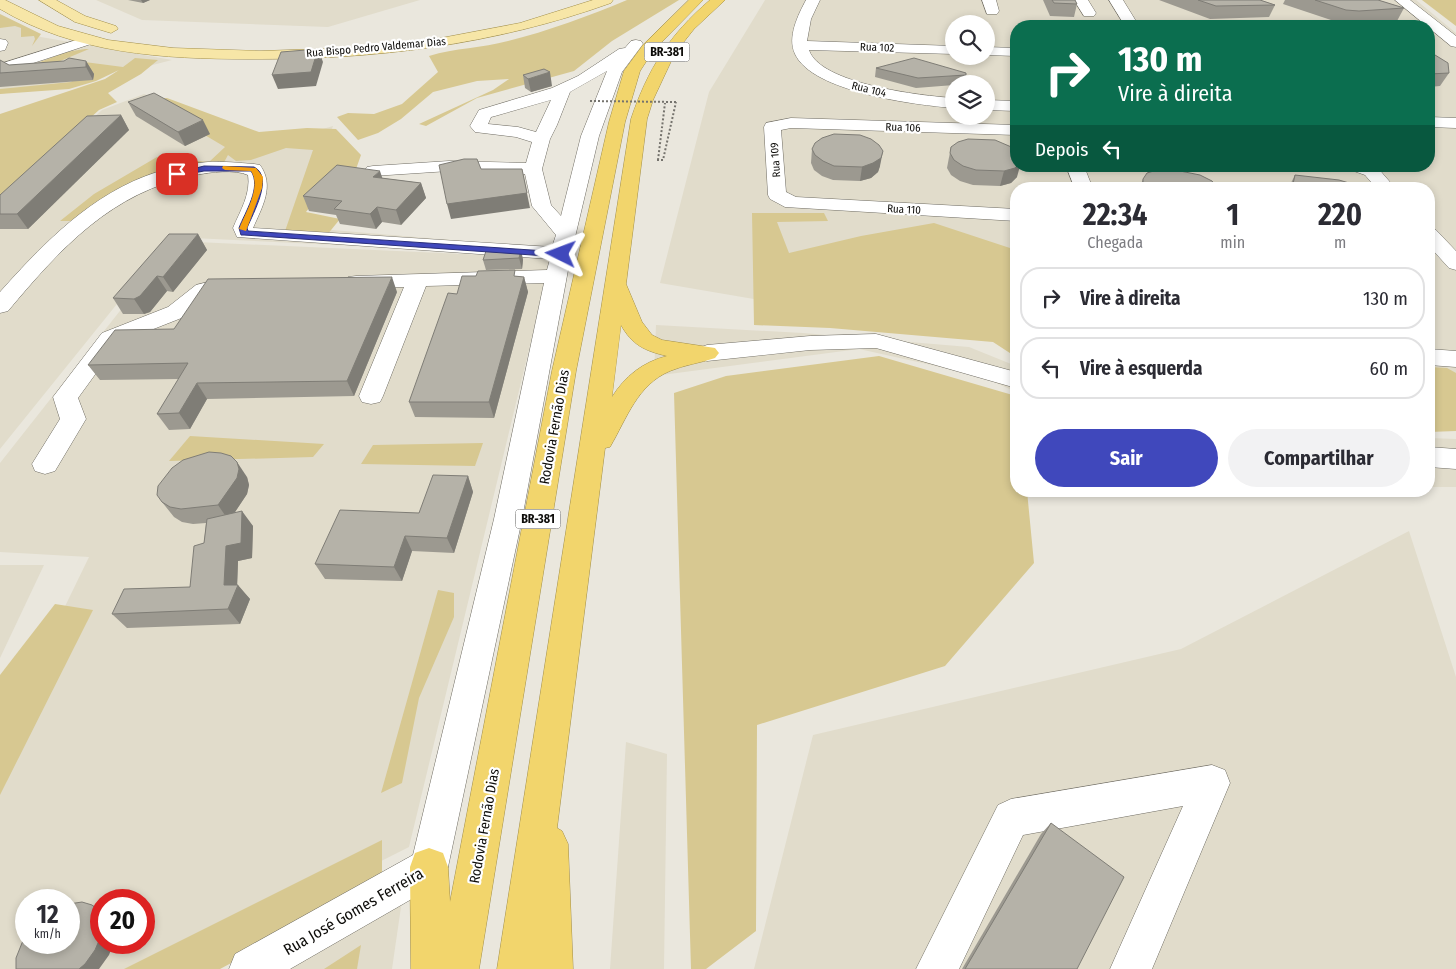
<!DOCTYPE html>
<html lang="pt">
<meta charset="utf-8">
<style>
:root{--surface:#fff;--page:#f2f2f3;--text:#2b2b33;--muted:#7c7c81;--line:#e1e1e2;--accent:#4048bc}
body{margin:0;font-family:"Fira Sans Condensed",sans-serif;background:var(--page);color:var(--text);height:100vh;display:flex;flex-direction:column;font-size:19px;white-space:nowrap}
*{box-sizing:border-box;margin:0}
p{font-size:16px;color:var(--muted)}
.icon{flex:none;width:28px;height:28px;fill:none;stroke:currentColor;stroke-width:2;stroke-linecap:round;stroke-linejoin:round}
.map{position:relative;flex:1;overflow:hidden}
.drawer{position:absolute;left:1010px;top:182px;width:425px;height:315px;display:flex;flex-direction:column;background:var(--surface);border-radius:20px;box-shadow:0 2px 8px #0003}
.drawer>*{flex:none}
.top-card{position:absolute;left:1010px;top:20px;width:425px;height:152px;border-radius:20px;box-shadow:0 2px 8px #0003;background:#0b6e4f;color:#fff;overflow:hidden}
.tools{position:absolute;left:945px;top:15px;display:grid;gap:10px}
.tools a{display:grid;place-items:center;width:50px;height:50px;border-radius:50%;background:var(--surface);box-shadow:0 2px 8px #0003;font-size:25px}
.speed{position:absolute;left:15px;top:889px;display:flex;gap:10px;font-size:25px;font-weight:700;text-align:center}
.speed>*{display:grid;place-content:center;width:65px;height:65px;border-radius:50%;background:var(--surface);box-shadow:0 2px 8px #0003;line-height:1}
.speed small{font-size:12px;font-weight:400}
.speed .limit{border:8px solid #d22;background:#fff;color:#111}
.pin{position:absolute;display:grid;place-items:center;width:42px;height:42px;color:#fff;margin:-21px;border-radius:10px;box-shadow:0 2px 8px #0006}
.me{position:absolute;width:55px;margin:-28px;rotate:273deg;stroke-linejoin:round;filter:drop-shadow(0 0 4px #0008)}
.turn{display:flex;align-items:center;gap:18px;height:105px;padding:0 25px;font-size:22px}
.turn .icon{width:65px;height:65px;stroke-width:2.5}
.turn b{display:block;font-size:35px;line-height:42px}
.then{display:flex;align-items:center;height:48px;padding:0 25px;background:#0003;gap:10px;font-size:19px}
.eta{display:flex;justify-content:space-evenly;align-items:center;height:85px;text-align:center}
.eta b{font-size:30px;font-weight:700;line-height:35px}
.cta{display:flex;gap:10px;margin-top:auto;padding:10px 25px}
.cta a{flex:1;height:58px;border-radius:30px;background:var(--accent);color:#fff;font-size:20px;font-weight:700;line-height:58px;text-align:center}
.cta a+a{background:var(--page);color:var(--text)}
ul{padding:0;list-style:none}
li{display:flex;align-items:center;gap:15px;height:62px;margin:0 10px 8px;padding:0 15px;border:2px solid var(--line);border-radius:20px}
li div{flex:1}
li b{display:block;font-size:19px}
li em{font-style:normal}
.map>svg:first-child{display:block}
.built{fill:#e1dccb;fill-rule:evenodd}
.green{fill:#d7c891}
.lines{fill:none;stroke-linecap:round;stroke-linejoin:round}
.minor-casing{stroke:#6f6c63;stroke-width:1}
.major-casing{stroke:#a28f4a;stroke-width:1}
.highway-casing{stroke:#a28f4a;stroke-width:1}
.path{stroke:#75736d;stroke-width:2;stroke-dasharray:2 2;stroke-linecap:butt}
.minor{fill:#fff;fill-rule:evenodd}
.major{fill:#f7e6a7;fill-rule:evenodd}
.highway{fill:#f2d56c;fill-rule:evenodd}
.path-bridge{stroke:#75736d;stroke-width:2;stroke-dasharray:2 2;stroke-linecap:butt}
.wall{fill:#9c9990}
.shaded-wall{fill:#7f7d76}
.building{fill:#b5b2a8;stroke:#7f7d76}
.route{fill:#4048bc;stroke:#2a2f7a}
.slow{fill:#f59e0b}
.labels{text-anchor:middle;stroke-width:4.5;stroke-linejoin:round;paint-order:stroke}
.far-street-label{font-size:11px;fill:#0e0d0a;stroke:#fff}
.shield{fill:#fff;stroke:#565654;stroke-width:1}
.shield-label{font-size:12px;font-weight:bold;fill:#0e0d0a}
.street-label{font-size:14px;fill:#0e0d0a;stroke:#fff}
.near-street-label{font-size:16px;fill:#0e0d0a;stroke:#fff}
</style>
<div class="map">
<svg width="1456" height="969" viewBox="0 0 1456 969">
<rect width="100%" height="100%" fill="#eae7dd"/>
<g class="built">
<polygon points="96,0 420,0 328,27 142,20"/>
<path d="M765 0H1416L1456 33V398L1429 397V189H1016V344L660 283 709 92ZM954 24H986V56H954ZM1016 26H1429V166H1016ZM954 84H986V116H954Z"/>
<polygon points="0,18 41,37 172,60 137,69 114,71 90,81 0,94"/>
<polygon points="144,94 278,142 333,126 297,227 547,248 548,255 171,237 0,449 0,203 102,110"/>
<path d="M175 241 551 258 409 847 167 969H0V740L89 557 0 552V463ZM26 900H69V942H26ZM101 900H144V942H101Z"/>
<polygon points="656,325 803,333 969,347 1016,366 1016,392 981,376 859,349 654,376"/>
<polygon points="1429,438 1456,439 1456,487 1429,487"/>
<polygon points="1409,531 1456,677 1456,969 754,969 813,735 1181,649"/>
<polygon points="0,565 44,565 0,658"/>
<polygon points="626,742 667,754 664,969 610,969"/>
<polygon points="402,900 392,969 270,969"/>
</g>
<g class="green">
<path d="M627 0H679L612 41 574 71 477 98 426 126 419 124 493 90 509 79 477 81 433 92 401 119 378 133 358 140 337 117 348 113 374 114 402 104 438 72 429 56C455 48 482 48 508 41 548 31 589 16 627 0Z"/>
<polygon points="1422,0 1456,0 1456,26"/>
<polygon points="0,14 41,34 32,46 35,39 34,36 21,37 21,28 15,26 0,28"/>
<polygon points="85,49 89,49 58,62 77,61 123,67 135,58 158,60 141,74 108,93 117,102 99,110 0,199 0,114 105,79 119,70 96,81 69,89 0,94 0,89 71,82 78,74 40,62 66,52"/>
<polygon points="167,98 259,132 307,128 336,129 361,155 356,169 327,185 306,212 340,219 327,235 284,234 313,150 286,148 251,160 236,161 228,155 222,166 184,170 93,205 71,221 60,221 94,194 157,157 209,162 225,147 144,99"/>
<polygon points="752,213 824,213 828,221 777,222 789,253 861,236 934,223 1016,250 1016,357 993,342 830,328 754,325"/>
<polygon points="879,356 1016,396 1016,491 1027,491 1034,563 945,666 757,725 756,931 706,969 691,969 674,393 726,376"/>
<polygon points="1429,367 1447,368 1456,373 1456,431 1429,432"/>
<polygon points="190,436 324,444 313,457 169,461"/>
<polygon points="483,443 475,466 361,464 373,445"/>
<polygon points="438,590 454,593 454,617 419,698 402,783 381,793"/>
<polygon points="55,604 93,610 0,795 0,675"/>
<polygon points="382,840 382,882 220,969 124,969"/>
<polygon points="361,945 357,969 324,969"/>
</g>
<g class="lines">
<g class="minor-casing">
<g id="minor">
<path d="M806 0H820L811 19 807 41 954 46V54L809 50C820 84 922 96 954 98V108C916 105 812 92 795 54 787 37 798 15 806 0Z"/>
<polygon points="982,0 996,0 999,11 997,14 987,14"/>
<polygon points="1074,0 1088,0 1096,13 1094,16 1084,16"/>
<polygon points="1109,0 1123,0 1139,26 1125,26"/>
<polygon points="1395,0 1410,0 1456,36 1456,47 1451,46"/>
<polygon points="89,36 94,37 96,40 94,43 0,74 0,64"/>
<polygon points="0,39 6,40 8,43 5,50 0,51"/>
<path d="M636 40 641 41 643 44 622 72 599 136 571 254 522 519 448 867 443 881 290 969H229L235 954 413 855 494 519 544 283 426 286 383 396 380 402 371 404 362 402 359 396 404 287 356 288 348 287 345 282 348 277 356 276 547 270 550 259 237 237 233 228C240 211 251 194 248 175 234 169 211 172 196 175 111 192 61 248 8 311L0 313V292C57 228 117 169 208 162 223 161 239 163 254 164L260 165C275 186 262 207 253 228L552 247 556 235 532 206 525 174 449 171 373 176 367 175 364 171 367 167 373 166 449 161 526 163 532 142 516 137 475 132 470 126 479 110 552 88 578 76 619 49 625 48 631 41ZM607 71 581 136 561 216 551 205 542 169 550 139 557 125 570 92ZM551 100 536 132 518 127 488 124 491 117 495 116Z"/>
<polygon points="986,47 1016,48 1016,56 986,55"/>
<polygon points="986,100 1016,101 1016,111 986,110"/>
<polygon points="1429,117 1456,118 1456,128 1429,127"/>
<polygon points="791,118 1016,125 1016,135 791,128 781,130 786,192 796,197 1016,209 1016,221 785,207 770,199 768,195 764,127 766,123"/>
<polygon points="1066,166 1084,166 1093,189 1075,189"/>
<polygon points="1348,166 1377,167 1396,189 1377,189 1365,175 1351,170"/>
<polygon points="1429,228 1436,230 1456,251 1456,270 1449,268 1429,246"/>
<polygon points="216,280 236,281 239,286 236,291 212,295 184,317 118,343 78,398 86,419 55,471 45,474 35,471 32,464 60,419 53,397 102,333 168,307 196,285"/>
<polygon points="876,334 1016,372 1016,388 876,348 810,350 707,361 699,358 695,353 699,348 707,345 810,336"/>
<polygon points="1429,349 1456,351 1456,367 1429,365"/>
<polygon points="1429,447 1456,449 1456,469 1429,467"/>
<polygon points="1212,765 1225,770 1230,783 1152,969 1110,969 1183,806 1023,835 959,969 916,969 998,805 1011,799"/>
</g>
</g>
<g class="major-casing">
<g id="major">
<path d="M0 0H5L58 26 108 40 173 48 260 51 348 48 436 39 520 23 593 0H613L611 3C494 45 373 60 249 59 164 59 75 54 0 9Z"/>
<polygon points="39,0 56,0 85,16 116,26 118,29 111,33 75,22"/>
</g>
</g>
<g class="highway-casing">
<g id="highway">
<polygon points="689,0 703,0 653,51 640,71 625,122 576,371 479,969 411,969 410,867 415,853 429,848 443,853 448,867 450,902 552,371 609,122 624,71 643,45"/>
<path d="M710 0H725L694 29 675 53 653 100 647 119 626 284 642 322 652 335 662 340 715 348 719 353 715 358C700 363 684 365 670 371 637 385 627 418 610 447L605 448 557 828 562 831 568 844 573 969H497L631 119C648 69 669 35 710 0ZM621 325C632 345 645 351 667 356 643 362 625 376 612 397Z"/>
</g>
</g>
<g class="path">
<polyline points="657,160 663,160 676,102"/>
<polyline points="658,160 665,103"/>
</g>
<use href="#minor" class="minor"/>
<use href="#major" class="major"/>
<use href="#highway" class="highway"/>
<polyline class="path-bridge" points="590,101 676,102"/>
</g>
<g class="wall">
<polygon points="128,0 150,0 143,3"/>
<polygon points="1043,0 1075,0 1077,4 1074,17 1050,16"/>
<polygon points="1159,0 1260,0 1275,5 1269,17 1210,19"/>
<polygon points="1285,0 1378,0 1404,8 1397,21 1353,24 1340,23 1283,4"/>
<polygon points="1429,53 1449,73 1440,86 1429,87"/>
<polygon points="0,60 9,65 86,61 94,74 93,80 0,87"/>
<polygon points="876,68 966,73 964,84 954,84 954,85 916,88 875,77"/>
<polygon points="523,75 552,86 531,92 525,88"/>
<polygon points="128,102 210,134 185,146 136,116"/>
<polygon points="121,115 129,130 28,229 0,229 0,195"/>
<polygon points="951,147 1017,177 1011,183 1000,186 973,185 960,181 951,175 947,168"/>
<polygon points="812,149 880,166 878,172 871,178 860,181 833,180 822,176 814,170 811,163"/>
<polygon points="1295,175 1369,189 1289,189 1290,185"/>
<polygon points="382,178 421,183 426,198 401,225 382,222 376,229 340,224 336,215 309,211 303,196"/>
<polygon points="1143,179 1219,189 1139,189"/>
<polygon points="198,234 207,250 173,292 167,291 150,312 144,314 123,314 113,298"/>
<polygon points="521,250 523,260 522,269 486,270 483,260"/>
<polygon points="516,276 524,277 528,292 494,418 415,417 409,402 457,294"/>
<polygon points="397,292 354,396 207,399 190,429 169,430 157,414 179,379 100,380 88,365 174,329"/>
<polygon points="468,476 473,492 454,553 412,551 402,581 325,579 315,564 419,513"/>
<polygon points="247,477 249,485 247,494 235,512 253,526 252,558 238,561 237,585 250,599 240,624 127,628 112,614 190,587 204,543 206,523 193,524 182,522 174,517 162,502"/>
<polygon points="1051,823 1077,969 962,969 1041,834"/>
</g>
<g class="shaded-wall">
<polygon points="141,0 150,0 143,3"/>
<polygon points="318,49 323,62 316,86 278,89 272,75"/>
<polygon points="86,61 94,74 93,80 86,67"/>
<polygon points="550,72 552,86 531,92 528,79"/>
<polygon points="121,115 129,130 28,229 17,214"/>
<polygon points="203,120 210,134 185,146 178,132"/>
<polygon points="883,151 880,166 878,172 871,178 860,181 862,167"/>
<polygon points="1017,166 1020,166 1017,177 1011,183 1000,186 1004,171"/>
<polygon points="522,169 530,208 451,219 447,204"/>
<polygon points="380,171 385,186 373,177"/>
<polygon points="421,183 426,198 401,225 396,210"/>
<polygon points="377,207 382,222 376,229 370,214"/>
<polygon points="198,234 207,250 173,292 163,277"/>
<polygon points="521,250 523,260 522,269 519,258"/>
<polygon points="157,276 167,291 150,312 144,314 134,299"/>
<polygon points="392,277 397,292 354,396 347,381"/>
<polygon points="524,277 528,292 494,418 489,402"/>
<polygon points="197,383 207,399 190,429 179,413"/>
<polygon points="237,462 247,477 249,485 247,494 229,521 218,505"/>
<polygon points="468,476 473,492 454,553 447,538"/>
<polygon points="242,511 253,526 252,558 238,561 237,589 238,585 250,599 240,624 228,609 224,585 226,546"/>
<polygon points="405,536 412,551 402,581 394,567"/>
<polygon points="92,905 101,909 101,917"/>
<polygon points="101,936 101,942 114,942 109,955 99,969 79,969"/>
</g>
<g class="building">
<polygon points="1052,0 1075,0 1077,4 1054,3"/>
<polygon points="1198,0 1260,0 1275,5 1216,6"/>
<polygon points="1315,0 1378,0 1404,8 1359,11 1346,10"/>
<polygon points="318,49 311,72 272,75 281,52"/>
<polygon points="1429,53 1435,55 1448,63 1449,73 1429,74"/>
<polygon points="69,58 86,61 86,67 0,73 0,60 9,65 64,61"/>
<polygon points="914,58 966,73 966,75 918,78 876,68"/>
<polygon points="544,69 550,72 528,79 523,75"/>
<polygon points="154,93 203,120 178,132 128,102"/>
<polygon points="121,115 17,214 0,214 0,195 87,116"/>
<polygon points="834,134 860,135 871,139 879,145 883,151 881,158 873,163 862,167 834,166 823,161 815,155 812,149 815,143 822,138"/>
<polygon points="968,139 995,140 1016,149 1017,166 1015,168 1004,171 976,170 963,166 954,160 950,153 951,147 958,142"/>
<polygon points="464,159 477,159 481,169 522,169 527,193 447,204 439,165"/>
<polygon points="337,165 380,171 373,177 421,183 396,210 377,207 370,214 334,209 342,201 303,196"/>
<polygon points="1170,169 1200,175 1212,181 1219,189 1146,189 1143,186 1143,179 1147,173 1157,170"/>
<polygon points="1295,175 1339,180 1369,189 1309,189 1293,184"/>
<polygon points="169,234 198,234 163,277 157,276 140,296 134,299 113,298"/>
<polygon points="521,250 519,258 483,260 486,251"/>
<polygon points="515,270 514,276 524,277 489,402 409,402 448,293 457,294 462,276 476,276 478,271"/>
<polygon points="392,277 347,381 197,383 179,413 157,414 188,363 88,365 115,330 174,329 208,279"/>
<polygon points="209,452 221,453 231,456 237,462 239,469 237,478 218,505 181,509 170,507 162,502 157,495 158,486 172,468 183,460"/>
<polygon points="433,475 468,476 447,538 405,536 394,567 315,564 340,510 419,513"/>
<polygon points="242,511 241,543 226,546 224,585 238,585 228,609 112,614 124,589 190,587 194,546 204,543 207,519"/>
<polygon points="1051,823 1124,877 1077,969 965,969"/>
<polygon points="82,902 92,905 100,912 101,917 101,936 95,950 85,964 79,969 16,969 16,958 22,943 26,936 26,942 69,942 69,904"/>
</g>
<path class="route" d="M204 166 254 167C274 177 253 213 247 228L248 231 561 252 566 254 561 257 244 235H241L239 228C245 212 262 187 251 171H204L177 176 173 174Z"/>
<path class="slow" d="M223 166 256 168 263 177 262 188 246 231 239 229C245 213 262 187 251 171L225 170 222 168Z"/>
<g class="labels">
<g class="far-street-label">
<text transform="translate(376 47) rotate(-5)" y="4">Rua Bispo Pedro Valdemar Dias</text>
<text transform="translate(877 47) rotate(2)" y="4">Rua 102</text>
<text transform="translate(869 89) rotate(14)" y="4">Rua 104</text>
<text transform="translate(903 127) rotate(2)" y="4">Rua 106</text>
<text transform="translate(775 160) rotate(-94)" y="4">Rua 109</text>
<text transform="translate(904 209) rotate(3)" y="4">Rua 110</text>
</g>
<g class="shield">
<rect x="644.5" y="42.5" width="45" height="19" rx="4"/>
<rect x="515.5" y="509.5" width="45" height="19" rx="4"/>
</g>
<g class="shield-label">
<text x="667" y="56">BR-381</text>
<text x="538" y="523">BR-381</text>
</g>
<g class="street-label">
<text transform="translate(554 427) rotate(-80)" y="5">Rodovia Fernão Dias</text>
<text transform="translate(484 826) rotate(-80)" y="5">Rodovia Fernão Dias</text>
</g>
<g class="near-street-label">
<text transform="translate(353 911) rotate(-30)" y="6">Rua José Gomes Ferreira</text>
</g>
</g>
</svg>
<div class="tools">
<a><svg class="icon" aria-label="search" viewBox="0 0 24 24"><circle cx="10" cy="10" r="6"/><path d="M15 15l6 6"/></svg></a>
<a><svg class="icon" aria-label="layers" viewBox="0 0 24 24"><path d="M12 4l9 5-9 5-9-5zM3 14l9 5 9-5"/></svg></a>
</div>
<div class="speed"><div>12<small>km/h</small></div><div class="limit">20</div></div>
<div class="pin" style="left:177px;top:174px;background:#d93025"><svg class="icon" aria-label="arrive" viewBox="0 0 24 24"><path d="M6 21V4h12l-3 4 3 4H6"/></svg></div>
<svg class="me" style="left:561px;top:254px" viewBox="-20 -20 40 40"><path d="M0-17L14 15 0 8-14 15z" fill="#4048bc" stroke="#fff" stroke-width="4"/></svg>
<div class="top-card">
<div class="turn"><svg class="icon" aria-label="right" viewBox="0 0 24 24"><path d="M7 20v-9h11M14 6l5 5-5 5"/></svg><div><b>130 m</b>Vire à direita</div></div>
<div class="then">Depois<svg class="icon" aria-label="left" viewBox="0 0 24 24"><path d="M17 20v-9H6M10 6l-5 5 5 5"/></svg></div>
</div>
<section class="drawer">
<div class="eta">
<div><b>22:34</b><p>Chegada</p></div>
<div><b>1</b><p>min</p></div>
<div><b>220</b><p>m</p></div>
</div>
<ul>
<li><svg class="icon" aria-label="right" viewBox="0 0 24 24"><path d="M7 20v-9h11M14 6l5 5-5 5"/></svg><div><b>Vire à direita</b></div><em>130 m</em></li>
<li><svg class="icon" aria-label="left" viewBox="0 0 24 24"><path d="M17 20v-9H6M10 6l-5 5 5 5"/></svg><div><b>Vire à esquerda</b></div><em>60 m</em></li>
</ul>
<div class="cta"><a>Sair</a><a>Compartilhar</a></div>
</section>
</div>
